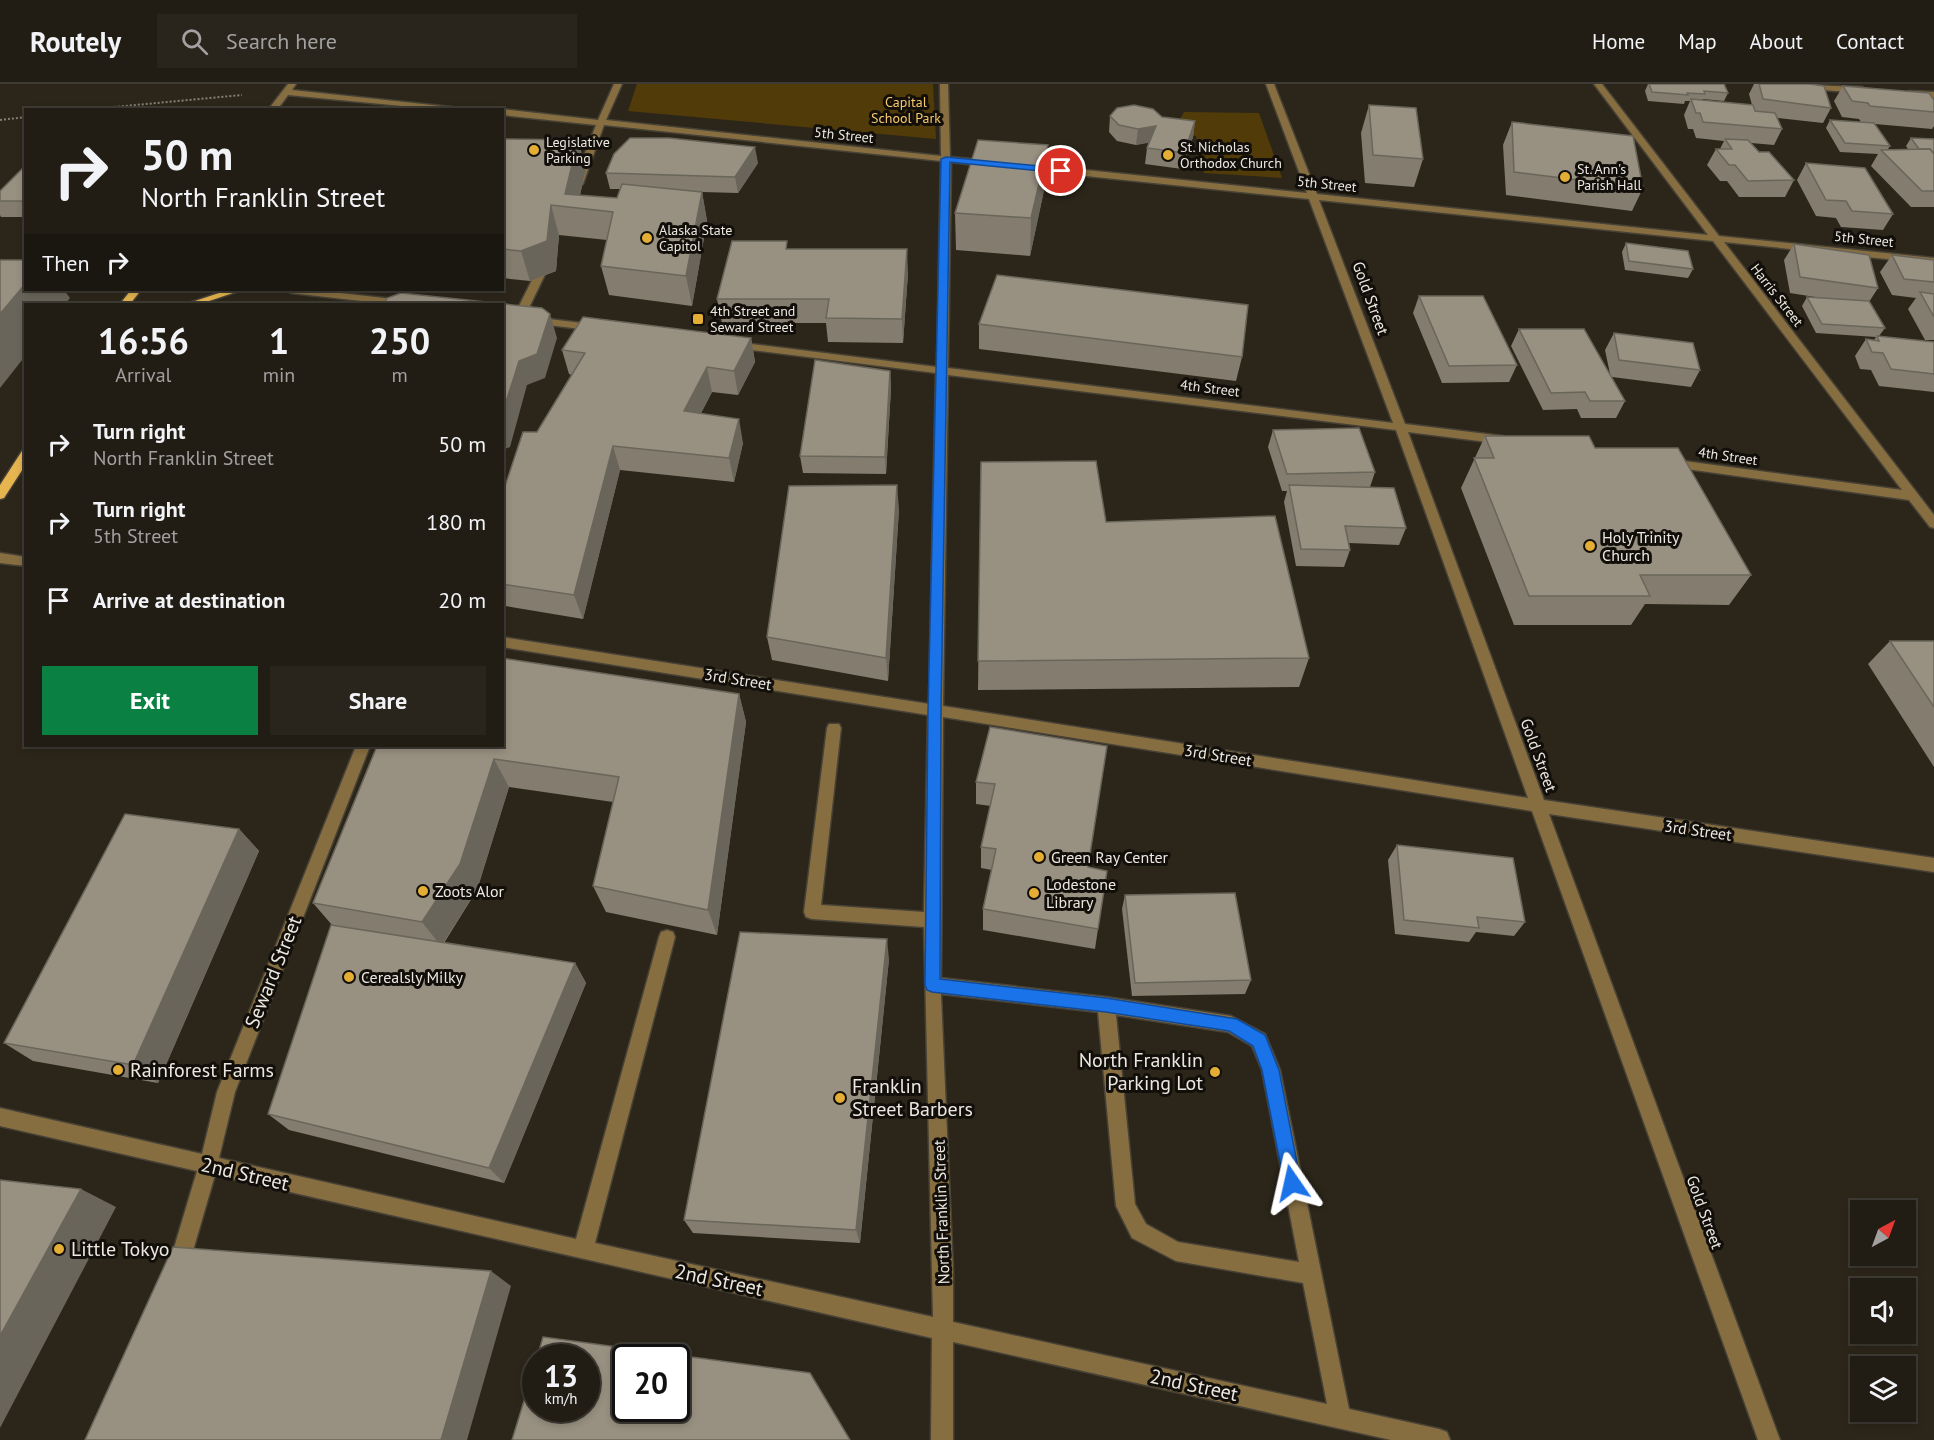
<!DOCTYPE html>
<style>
:root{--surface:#211c14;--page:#29251d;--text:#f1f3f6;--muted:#a2a1a0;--line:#3e3a34;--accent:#0b8043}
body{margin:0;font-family:"PT Sans",sans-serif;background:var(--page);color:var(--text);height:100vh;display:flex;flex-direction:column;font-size:22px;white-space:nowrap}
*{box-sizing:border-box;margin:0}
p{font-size:20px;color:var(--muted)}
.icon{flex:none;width:33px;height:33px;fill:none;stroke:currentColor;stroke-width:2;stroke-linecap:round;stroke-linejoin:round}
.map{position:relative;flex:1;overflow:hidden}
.drawer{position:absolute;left:24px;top:219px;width:480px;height:444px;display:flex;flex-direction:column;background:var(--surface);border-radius:0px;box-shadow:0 3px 9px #0003,0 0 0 2px var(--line)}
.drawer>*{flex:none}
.guide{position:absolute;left:24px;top:24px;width:480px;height:183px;border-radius:0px;box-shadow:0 3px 9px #0003,0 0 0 2px var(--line);background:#211c14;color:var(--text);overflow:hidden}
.needle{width:39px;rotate:41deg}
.fabs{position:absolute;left:1850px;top:1116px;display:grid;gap:12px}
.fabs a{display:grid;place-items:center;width:66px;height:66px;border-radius:0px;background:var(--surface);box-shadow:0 3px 9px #0003,0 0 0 2px var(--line);font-size:30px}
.speed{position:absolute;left:522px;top:1260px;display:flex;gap:12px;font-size:30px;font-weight:700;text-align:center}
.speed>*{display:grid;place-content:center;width:78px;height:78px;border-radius:50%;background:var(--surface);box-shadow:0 3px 9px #0003,0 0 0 2px var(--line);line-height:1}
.speed small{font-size:15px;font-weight:400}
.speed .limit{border:3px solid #111;border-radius:9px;background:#fff;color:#111}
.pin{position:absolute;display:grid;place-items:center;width:51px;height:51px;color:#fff;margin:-26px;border:3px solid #fff;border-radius:50%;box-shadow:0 2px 6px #0007}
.me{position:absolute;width:66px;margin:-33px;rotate:349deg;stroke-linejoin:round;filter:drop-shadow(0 0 4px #0008)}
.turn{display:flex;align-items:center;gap:21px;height:126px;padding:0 18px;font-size:27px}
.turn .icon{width:78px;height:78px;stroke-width:2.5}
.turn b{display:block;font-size:42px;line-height:51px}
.then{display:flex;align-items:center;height:57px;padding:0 18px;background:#0003;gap:12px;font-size:22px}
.eta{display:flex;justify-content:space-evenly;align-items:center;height:102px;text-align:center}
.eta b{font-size:36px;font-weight:700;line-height:42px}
.primary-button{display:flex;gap:12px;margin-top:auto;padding:12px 18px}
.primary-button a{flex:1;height:69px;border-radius:0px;background:var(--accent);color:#fff;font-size:24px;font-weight:700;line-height:69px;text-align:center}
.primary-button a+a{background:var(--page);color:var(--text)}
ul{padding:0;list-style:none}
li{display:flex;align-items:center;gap:18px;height:78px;padding:0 18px}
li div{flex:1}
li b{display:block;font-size:22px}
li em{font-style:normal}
header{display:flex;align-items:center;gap:36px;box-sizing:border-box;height:84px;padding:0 30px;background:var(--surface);border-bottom:2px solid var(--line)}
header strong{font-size:28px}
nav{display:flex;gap:33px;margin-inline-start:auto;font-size:21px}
.search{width:420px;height:54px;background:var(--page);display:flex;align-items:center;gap:15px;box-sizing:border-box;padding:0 21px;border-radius:0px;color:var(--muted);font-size:22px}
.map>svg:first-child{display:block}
.green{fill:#513b08}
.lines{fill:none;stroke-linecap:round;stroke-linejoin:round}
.minor-casing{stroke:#474136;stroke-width:3}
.major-casing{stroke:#474136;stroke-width:3}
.path{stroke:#857f75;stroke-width:2;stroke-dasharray:2 2;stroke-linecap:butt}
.minor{fill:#866e41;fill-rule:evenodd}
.major{fill:#e6b550;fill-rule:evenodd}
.wall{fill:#837c6f}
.shaded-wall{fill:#6a655a}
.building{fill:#989081;stroke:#6a655a;stroke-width:1.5;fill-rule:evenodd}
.route{fill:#1a73e8;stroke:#114b97;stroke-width:1.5}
.poi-dot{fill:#e4ae35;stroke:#120f0a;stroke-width:2}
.labels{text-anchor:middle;stroke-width:6;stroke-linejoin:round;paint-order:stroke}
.far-park-label{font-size:14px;fill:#f7c86b;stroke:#120f0a}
.far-street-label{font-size:14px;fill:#ece8e0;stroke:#120f0a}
.far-poi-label{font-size:14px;fill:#ece8e0;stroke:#120f0a;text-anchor:start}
.street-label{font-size:16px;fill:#ece8e0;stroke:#120f0a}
.poi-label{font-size:16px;fill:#ece8e0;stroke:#120f0a;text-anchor:start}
.near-street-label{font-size:20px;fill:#ece8e0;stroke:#120f0a}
.near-poi-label{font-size:20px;fill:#ece8e0;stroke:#120f0a;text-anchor:start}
</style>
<header>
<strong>Routely</strong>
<div class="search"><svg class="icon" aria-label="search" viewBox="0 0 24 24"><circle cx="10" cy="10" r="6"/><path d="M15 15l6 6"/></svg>Search here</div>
<nav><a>Home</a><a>Map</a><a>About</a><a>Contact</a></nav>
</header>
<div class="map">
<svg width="1934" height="1356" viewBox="0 0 1934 1356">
<rect width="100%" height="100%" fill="#2c261a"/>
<g class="green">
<polygon points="637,0 933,0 936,55 628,27"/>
<polygon points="1184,28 1259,29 1282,94 1204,89 1196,52 1173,48"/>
</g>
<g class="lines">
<g class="minor-casing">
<g id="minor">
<polygon points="288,0 296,0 292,6 479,26 443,26 288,11 277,26 268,26"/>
<path d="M614 0H622L606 36 941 72 940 0H948L950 73 992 77 997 80 992 83 951 78 948 284 1393 339 1309 115 1028 86 1023 83 1028 80 1307 109 1266 0H1274L1317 110 1708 151 1594 0H1602L1719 152 1934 174V180L1724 158 1934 431V444L1930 443 1909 416 1665 382V376L1669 375 1902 406 1713 157 1319 116 1405 340 1503 352 1509 356 1503 360 1408 348 1544 716 1934 774V788L1549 730 1780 1356H1758L1532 727 943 633 941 894 1106 913 1231 932 1265 950 1280 986 1349 1325 1439 1345 1447 1348 1450 1356H1391L953 1258V1356H931L932 1254 215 1091 188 1184 185 1191 178 1194 171 1191 168 1184 197 1087 0 1042V1024L202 1070 217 1008 356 662H370L235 1008 219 1074 576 1155 659 853 661 848 667 846 673 848 675 853 595 1159 933 1233 924 843 812 835 806 833 804 828 827 644 829 640H839L841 644 821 821 924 828 928 631 502 563V553L929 620 936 289 735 264 730 261 735 258 937 283 941 77 604 41 583 100 578 103 573 100 596 41 502 31V25L598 36ZM948 291 1396 346 1528 714 943 622ZM941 910 1098 928 1116 1122 1132 1154 1176 1177 1303 1199 1327 1320 953 1238V1187ZM1116 931 1228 948 1252 962 1262 986 1299 1178 1178 1158 1146 1140 1135 1120Z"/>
<polygon points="1780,0 1862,3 1866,6 1862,9 1784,3"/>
<polygon points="1910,7 1934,8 1934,14 1907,12 1907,8"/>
<polygon points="547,173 552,176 525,232 598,241 603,244 598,247 523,238 508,281 502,284 502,264 513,237 502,235 502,229 515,230 542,176"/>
<polygon points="286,206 314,206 411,217 416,220 388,220 291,209"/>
<polygon points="0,469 26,473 26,482 0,479"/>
</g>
</g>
<g class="major-casing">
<g id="major">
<polygon points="131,206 141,206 130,220 120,220"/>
<polygon points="228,206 242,206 200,220 186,220"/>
<polygon points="26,366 26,380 4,414 0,415 0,401 22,367"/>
</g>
</g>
<g class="path">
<polyline points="82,26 242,11"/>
<polyline points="0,36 26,33"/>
</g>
<use href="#minor" class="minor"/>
<use href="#major" class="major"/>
</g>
<g class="wall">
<polygon points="1648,0 1724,0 1728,9 1724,17 1703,15 1702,16 1752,21 1749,10 1754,0 1809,0 1831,24 1823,39 1777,34 1782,45 1774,61 1751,59 1759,68 1794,96 1785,113 1739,113 1727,97 1720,97 1707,81 1716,65 1720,65 1724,57 1696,54 1693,45 1688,45 1684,31 1690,17 1685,17 1684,20 1648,17 1645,7"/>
<polygon points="1843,2 1934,16 1934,42 1932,45 1875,40 1890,62 1888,65 1908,65 1906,62 1911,54 1934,55 1934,123 1911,123 1871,82 1878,70 1840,68 1826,44 1830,36 1861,38 1859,35 1842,33 1834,17"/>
<polygon points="1369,21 1423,75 1414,103 1365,99 1361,49"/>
<polygon points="1110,32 1162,33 1195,37 1193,53 1182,85 1145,80 1147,64 1149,58 1136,61 1117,57 1109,48"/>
<polygon points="1512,38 1643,104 1632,127 1506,111 1503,61"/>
<polygon points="502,55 586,84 580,111 617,114 620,105 610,105 606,89 758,79 738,109 702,108 707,137 692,222 609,211 601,182 607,156 559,151 556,187 530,197 502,194"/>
<polygon points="1806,79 1893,130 1883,146 1841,143 1836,134 1816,132 1797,96"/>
<polygon points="26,82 26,133 1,133 0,131 0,107"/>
<polygon points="1046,97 1030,172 956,166 955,129"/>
<polygon points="1626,159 1693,185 1688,194 1625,186 1622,168"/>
<polygon points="1794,160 1878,204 1869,218 1885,244 1879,252 1934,258 1934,308 1879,302 1871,286 1860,285 1855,272 1866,255 1874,256 1876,253 1816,249 1802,222 1807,213 1821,214 1790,209 1784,176"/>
<polygon points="788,165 908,189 903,259 828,258 826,239 722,239 717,215"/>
<polygon points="1892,171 1934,176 1934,256 1925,256 1908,225 1916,214 1892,211 1880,188"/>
<polygon points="1419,212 1517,281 1509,298 1442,299 1413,229"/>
<polygon points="979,240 1242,273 1236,297 979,265"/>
<polygon points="1519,245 1610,290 1605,266 1614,249 1700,286 1691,303 1612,293 1625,317 1616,334 1581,334 1577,325 1543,326 1511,262"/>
<polygon points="751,254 755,278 738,311 712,308 701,329 743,359 734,398 620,386 583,535 505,522 502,520 502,411 572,291 569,290 562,266"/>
<polygon points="890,287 891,304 886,390 803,389 800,372"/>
<polygon points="1273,346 1375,388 1370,403 1406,444 1399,461 1349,459 1350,466 1344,483 1296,482 1284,418 1287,407 1282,407 1268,363"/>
<polygon points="1485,352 1595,364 1751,491 1729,521 1645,520 1631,541 1514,541 1461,404"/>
<polygon points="981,378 1106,438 1309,574 1299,603 978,606"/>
<polygon points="899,425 888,597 772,576 767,553"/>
<polygon points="1890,557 1934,557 1934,683 1868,580"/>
<polygon points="739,610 746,638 717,851 606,828 593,802 613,718 509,703 477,806 444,859 575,879 586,899 504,1099 289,1046 268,1030 332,841 313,819 377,662"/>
<polygon points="990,643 1088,783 1098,845 1095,865 983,846 983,825 992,786 981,784 981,763 991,722 976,720 976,698"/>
<polygon points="239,745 259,767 158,999 33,977 4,959"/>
<polygon points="1397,761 1525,838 1514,852 1476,848 1469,858 1395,850 1388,776"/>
<polygon points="1125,811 1251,896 1245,910 1132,912 1122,825"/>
<polygon points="889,875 860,1159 693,1149 684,1136"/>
</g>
<g class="shaded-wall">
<polygon points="1195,37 1193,53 1182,85 1184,69"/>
<polygon points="1156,42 1154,58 1136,61 1138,45"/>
<polygon points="578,56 586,84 577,124 565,110"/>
<polygon points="1048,61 1046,97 1030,172 1031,134"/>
<polygon points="755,63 758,79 738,109 735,93"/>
<polygon points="702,108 707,137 692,222 686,192"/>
<polygon points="551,121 559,151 556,187 530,197 521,167"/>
<polygon points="907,165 908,189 903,259 902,235"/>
<polygon points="26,199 26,206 64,206 70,214 65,220 26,220 26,271 0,304 0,230"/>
<polygon points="550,230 557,254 545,294 527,301 510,363 502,366 502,331 519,277"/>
<polygon points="751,254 755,278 738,311 734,287"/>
<polygon points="707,283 712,308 690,351 684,327"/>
<polygon points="890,287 891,304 886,390 885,373"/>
<polygon points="739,335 743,359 734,398 729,374"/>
<polygon points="613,362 620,386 583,535 574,511"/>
<polygon points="897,401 899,425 888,597 886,574"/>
<polygon points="739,610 746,638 717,851 708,826"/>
<polygon points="494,675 509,703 477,806 441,862 422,838"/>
<polygon points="239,745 259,767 158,999 133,981"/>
<polygon points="887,855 889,875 860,1159 856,1146"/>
<polygon points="575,879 586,899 504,1099 489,1084"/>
<polygon points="81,1105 116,1123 0,1344 0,1252"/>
<polygon points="491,1187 511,1202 467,1356 441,1356"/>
</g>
<g class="building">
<polygon points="1649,0 1724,0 1728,9 1704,7 1705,10 1687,9 1688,11 1652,8"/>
<polygon points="1759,0 1809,0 1824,2 1831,24 1763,15"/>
<polygon points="1843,2 1929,9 1934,16 1934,28 1870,22 1868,19 1852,17"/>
<polygon points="1691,15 1753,21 1755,27 1775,29 1782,45 1703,38 1700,29 1696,29"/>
<polygon points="1134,21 1153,25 1162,33 1195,37 1184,69 1147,64 1156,42 1138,45 1119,41 1110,32 1117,24"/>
<polygon points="1369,21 1416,24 1423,75 1373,71"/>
<polygon points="1830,36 1874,39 1890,62 1845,59"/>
<polygon points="1512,38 1633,52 1643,104 1514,88"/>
<polygon points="630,54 669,54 755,63 735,93 606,89 614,70"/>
<polygon points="1911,54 1934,55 1934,70 1930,65 1919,65"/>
<polygon points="502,55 578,56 565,110 617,114 622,100 702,108 686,192 601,182 613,128 551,121 547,157 521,167 502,165"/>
<polygon points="1725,55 1748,56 1759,68 1769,68 1794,96 1748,97 1735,81 1729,81 1716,65 1732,65"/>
<polygon points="978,56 1048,61 1031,134 955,129"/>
<polygon points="1930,65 1934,70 1934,107 1922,107 1881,66"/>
<polygon points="1806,79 1865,84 1893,130 1852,127 1846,117 1826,116"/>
<polygon points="25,82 26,117 0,117 0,107"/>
<polygon points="732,157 787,157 786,165 907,165 902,235 826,234 829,215 717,215"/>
<polygon points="1626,159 1688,167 1693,185 1629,177"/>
<polygon points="1794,160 1869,171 1878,204 1800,193"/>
<polygon points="1892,171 1934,176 1934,198 1904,195"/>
<polygon points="0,176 26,176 26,199 0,230"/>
<polygon points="997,191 1248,221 1242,273 979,240"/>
<polygon points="1920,208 1934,210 1934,233"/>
<polygon points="401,209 542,224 550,230 537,270 519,277 502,331 502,220 384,220 387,214"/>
<polygon points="1419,212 1483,212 1517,281 1449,282"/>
<polygon points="1807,213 1869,217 1885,244 1822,240"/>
<polygon points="583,233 751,254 734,287 707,283 684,327 739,335 729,374 613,362 574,511 502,500 502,411 523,348 537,348 585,269 562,266"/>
<polygon points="1519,245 1584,245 1625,317 1590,317 1585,308 1551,309"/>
<polygon points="1614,249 1693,259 1700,286 1619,276"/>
<polygon points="1877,252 1934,258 1934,290 1891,285 1883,269 1872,268 1866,255 1879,257"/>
<polygon points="815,276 890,287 885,373 800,372"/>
<polygon points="1359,344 1375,388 1287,390 1273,346"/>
<polygon points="1485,352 1589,352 1595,364 1678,364 1751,491 1640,491 1650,512 1529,512 1474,374 1494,374"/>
<polygon points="1096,377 1106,438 1275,432 1309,574 978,577 981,378"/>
<polygon points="897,401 886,574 767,553 789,402"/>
<polygon points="1289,401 1394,404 1406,444 1345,442 1350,466 1301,465"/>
<polygon points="1890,557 1934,557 1934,623"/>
<polygon points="502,574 739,610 708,826 593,802 619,693 494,675 460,780 422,838 313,819 377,662 502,662"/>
<polygon points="990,643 1107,662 1088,783 1107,787 1098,845 983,825 996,765 981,763 995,700 976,698"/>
<polygon points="125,730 239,745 133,981 4,959"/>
<polygon points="1397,761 1513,774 1525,838 1477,833 1479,844 1404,836"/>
<polygon points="1235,809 1251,896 1135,899 1125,811"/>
<polygon points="331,841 575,879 489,1084 268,1030"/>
<polygon points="740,848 887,855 856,1146 684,1136"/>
<polygon points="0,1096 81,1105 0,1252"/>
<polygon points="173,1163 491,1187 441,1356 85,1356"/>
<path d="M543 1253 810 1289 850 1356H512L536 1278V1324H586V1274H537ZM626 1274H676V1324H626Z"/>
</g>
<polygon class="route" points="946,73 1061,84 1065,87 1061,89 950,78 941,627 940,895 1106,914 1237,935 1265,951 1279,986 1301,1099 1298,1105 1292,1108 1286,1105 1284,1099 1262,986 1253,962 1229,947 1106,928 932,908 927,906 925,901 928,627 941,75"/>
<g class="poi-dot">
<circle cx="534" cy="66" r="6"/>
<circle cx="1168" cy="71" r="6"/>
<circle cx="1565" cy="93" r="6"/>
<circle cx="647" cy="154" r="6"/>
<rect x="692" y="229" width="12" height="12" rx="3"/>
<circle cx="1590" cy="462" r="6"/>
<circle cx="1039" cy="773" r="6"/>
<circle cx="423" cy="807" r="6"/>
<circle cx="1034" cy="809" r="6"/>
<circle cx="349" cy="893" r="6"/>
<circle cx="118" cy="986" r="6"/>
<circle cx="1215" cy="988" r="6"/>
<circle cx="840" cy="1014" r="6"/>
<circle cx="59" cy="1165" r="6"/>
</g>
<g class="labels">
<g class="far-park-label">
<text x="906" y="23">Capital<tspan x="906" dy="16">School Park</tspan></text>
</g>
<g class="far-street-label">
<text transform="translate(844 51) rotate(6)" y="5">5th Street</text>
<text transform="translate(1327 100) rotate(6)" y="5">5th Street</text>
<text transform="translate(1864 155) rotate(6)" y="5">5th Street</text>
<text transform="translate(1777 211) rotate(52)" y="5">Harris Street</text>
<text transform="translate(1210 304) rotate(7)" y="5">4th Street</text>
<text transform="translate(1728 372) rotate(8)" y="5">4th Street</text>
</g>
<g class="far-poi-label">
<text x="546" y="63">Legislative<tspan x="546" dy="16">Parking</tspan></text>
<text x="1180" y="68">St. Nicholas<tspan x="1180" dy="16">Orthodox Church</tspan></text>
<text x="1577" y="90">St. Ann's<tspan x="1577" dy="16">Parish Hall</tspan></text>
<text x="659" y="151">Alaska State<tspan x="659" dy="16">Capitol</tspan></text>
<text x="710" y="232">4th Street and<tspan x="710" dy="16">Seward Street</tspan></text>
</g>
<g class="street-label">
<text transform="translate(1371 214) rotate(70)" y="6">Gold Street</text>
<text transform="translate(738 595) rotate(9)" y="6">3rd Street</text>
<text transform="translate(1218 671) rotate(9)" y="6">3rd Street</text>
<text transform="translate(1539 671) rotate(70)" y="6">Gold Street</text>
<text transform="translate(1698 746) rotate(8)" y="6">3rd Street</text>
<text transform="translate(941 1128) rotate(-92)" y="6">North Franklin Street</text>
<text transform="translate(1705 1128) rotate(70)" y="6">Gold Street</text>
</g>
<g class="poi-label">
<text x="1602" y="459">Holy Trinity<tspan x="1602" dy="18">Church</tspan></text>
<text x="1051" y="779">Green Ray Center</text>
<text x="1046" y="806">Lodestone<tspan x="1046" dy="18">Library</tspan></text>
<text x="435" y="813">Zoots Alor</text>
<text x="361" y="899">Cerealsly Milky</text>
</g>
<g class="near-street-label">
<text transform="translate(273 888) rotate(-68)" y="7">Seward Street</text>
<text transform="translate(245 1090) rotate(13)" y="7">2nd Street</text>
<text transform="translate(719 1196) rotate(12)" y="7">2nd Street</text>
<text transform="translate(1194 1301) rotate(12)" y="7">2nd Street</text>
</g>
<g class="near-poi-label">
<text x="1203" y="983" text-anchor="end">North Franklin<tspan x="1203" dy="23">Parking Lot</tspan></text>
<text x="130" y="993">Rainforest Farms</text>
<text x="852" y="1009">Franklin<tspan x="852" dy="23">Street Barbers</tspan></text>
<text x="71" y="1172">Little Tokyo</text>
</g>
</g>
</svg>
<div class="fabs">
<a><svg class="needle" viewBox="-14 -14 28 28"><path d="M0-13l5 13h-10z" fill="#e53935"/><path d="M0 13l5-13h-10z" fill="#a2a1a0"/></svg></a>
<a><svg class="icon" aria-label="sound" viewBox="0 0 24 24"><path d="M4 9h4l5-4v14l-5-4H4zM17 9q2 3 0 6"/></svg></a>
<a><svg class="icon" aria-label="layers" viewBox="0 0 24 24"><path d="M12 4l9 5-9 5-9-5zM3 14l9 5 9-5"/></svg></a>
</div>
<div class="speed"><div>13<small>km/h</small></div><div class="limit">20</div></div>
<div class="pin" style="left:1061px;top:87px;background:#d93025"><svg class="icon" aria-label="arrive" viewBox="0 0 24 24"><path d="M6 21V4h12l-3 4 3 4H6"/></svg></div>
<svg class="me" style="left:1292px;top:1099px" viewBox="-20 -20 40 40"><path d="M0-17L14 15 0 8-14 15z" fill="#1a73e8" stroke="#fff" stroke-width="4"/></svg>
<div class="guide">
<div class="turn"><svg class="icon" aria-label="right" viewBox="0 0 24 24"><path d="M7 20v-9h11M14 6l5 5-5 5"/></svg><div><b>50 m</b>North Franklin Street</div></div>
<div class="then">Then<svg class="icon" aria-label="right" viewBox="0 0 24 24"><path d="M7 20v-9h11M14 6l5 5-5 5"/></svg></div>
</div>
<section class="drawer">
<div class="eta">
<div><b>16:56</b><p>Arrival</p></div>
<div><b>1</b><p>min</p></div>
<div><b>250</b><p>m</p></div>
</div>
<ul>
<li><svg class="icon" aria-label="right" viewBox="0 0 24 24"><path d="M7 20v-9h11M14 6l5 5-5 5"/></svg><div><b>Turn right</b><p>North Franklin Street</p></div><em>50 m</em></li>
<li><svg class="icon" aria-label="right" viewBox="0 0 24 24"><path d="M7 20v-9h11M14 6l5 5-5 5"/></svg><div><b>Turn right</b><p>5th Street</p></div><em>180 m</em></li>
<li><svg class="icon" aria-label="arrive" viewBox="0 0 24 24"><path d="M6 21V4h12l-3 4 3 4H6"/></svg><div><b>Arrive at destination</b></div><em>20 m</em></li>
</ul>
<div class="primary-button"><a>Exit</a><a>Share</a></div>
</section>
</div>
